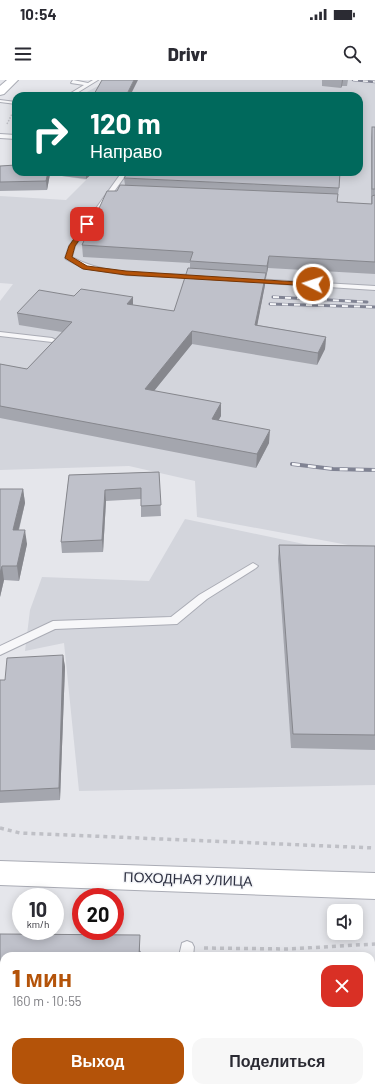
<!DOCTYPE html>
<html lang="ru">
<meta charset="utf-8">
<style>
:root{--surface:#fff;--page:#f7f7f7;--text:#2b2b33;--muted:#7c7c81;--accent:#b45309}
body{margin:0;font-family:Barlow,sans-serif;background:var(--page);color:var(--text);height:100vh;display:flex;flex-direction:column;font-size:15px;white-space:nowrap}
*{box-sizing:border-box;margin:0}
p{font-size:13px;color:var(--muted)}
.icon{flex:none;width:22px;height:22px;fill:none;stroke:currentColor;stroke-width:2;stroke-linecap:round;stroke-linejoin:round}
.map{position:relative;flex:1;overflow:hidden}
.panel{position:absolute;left:0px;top:872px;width:375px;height:140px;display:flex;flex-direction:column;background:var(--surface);border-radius:12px 12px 0 0;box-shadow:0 2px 10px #0003}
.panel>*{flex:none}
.top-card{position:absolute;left:12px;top:12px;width:351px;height:84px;border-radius:12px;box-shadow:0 2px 10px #0003;background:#00695c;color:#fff;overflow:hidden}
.buttons{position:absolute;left:327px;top:824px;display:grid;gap:8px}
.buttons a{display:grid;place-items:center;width:36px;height:36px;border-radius:8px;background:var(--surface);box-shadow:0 2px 10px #0003;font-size:20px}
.speed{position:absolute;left:12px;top:808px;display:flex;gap:8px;font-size:20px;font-weight:700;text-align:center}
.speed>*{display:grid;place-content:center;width:52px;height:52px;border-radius:50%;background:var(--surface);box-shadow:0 2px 10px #0003;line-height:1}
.speed small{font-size:10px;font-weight:400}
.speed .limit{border:6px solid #d22;background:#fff;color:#111}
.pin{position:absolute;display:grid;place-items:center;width:34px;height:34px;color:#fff;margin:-17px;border-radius:8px;box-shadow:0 2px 6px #0006}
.me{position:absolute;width:44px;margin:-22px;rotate:274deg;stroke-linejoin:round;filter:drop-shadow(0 0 3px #0008)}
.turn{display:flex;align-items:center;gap:14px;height:84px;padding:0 12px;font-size:18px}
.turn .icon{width:52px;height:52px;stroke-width:2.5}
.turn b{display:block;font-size:28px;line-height:34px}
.round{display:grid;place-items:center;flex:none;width:42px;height:42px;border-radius:12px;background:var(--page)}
.head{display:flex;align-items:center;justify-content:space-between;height:68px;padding:0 12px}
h1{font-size:24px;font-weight:800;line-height:30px;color:var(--accent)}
.primary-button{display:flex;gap:8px;margin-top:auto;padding:8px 12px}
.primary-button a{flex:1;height:46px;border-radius:12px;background:var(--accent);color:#fff;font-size:16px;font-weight:800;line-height:46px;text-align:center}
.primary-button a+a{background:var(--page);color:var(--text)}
.status{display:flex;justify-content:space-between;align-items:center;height:28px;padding:0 20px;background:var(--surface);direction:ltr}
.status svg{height:11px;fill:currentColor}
header{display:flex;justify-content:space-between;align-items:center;height:52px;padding:0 12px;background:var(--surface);font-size:18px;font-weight:800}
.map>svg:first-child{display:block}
.built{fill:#d3d5dc}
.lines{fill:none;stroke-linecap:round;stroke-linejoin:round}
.service-casing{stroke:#aaacb5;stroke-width:2}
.secondary-casing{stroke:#aaacb5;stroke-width:2}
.path-far1{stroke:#bfc0c6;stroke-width:1.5;stroke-dasharray:1.5 1.5;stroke-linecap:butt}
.path{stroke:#bfc0c6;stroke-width:3.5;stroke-dasharray:4 4;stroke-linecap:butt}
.service{fill:#f7f7f9;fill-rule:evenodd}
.secondary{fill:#fff;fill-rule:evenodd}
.rail-far3-casing{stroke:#808393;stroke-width:2.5}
.rail-far2-casing{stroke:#808393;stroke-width:3}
.rail-far1-casing{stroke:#808393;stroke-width:4}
.rail-casing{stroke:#808393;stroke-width:5.5}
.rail-far3{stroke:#f4f5f8;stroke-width:1.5;stroke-dasharray:5;stroke-linecap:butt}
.rail-far2{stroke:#f4f5f8;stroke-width:2;stroke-dasharray:6;stroke-linecap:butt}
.rail-far1{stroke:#f4f5f8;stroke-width:2.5;stroke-dasharray:8;stroke-linecap:butt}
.rail{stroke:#f4f5f8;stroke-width:4;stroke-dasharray:12;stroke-linecap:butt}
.wall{fill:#a4a6ae}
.shaded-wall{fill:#86878d}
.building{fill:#bfc1ca;stroke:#86878d}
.route{fill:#b45309;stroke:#753606}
.labels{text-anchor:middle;stroke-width:3;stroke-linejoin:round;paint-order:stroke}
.near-street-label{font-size:14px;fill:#2e3142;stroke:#f4f5f8}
</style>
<div class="status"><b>10:54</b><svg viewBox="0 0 49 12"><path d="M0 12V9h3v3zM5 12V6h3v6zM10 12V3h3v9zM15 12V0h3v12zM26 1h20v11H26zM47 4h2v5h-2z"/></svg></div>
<header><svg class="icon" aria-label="menu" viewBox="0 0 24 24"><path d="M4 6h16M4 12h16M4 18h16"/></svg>Drivr<svg class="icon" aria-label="search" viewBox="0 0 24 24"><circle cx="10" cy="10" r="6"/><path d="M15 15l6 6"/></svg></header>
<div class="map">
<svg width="375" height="1012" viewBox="0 0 375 1012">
<rect width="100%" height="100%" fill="#e5e6eb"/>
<g class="built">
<polygon points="109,0 375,0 375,470 197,437 195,401 129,386 0,390 0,221 13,204 0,203 0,116 66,120 86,100 62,96 67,92 359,92 359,16 130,16 85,13"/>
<polygon points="185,439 375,479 375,705 79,711 64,563 25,571 30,530 42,497 149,501"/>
</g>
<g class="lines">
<g class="service-casing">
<g id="service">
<polygon points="73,0 88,3 93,0 98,0 72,16 66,16 84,5 71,3"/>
<polygon points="0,20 16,22 16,24 0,22"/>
<polygon points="0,54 16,55 16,59 0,58"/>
<path d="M122 92H128L75 166 72 177C108 197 157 193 198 195L200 196V198L126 195 83 188 66 179 65 178 69 166Z"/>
<polygon points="252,199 375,206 375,210 250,202 249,201"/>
<polygon points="0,252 52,258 56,260 52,262 0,256"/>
<polygon points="253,483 258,486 256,488 207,519 177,544 55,549 0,575 0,566 53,541 171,537 199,515"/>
<polygon points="187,861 192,863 194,867 193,876 179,876 182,863"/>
<polygon points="0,976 4,977 4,991 0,990"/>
</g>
</g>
<g class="secondary-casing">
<g id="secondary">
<polygon points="7,0 18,0 4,14 0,15 0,6"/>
<polygon points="0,781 375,793 375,819 0,805"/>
</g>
</g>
<polyline class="path-far1" points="7,44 12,34"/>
<g class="path">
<polyline points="0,748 20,753 375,768"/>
<polyline points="204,868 288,869 375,864"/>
</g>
<use href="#service" class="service"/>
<use href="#secondary" class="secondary"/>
<g class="rail-far3-casing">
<polyline id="rail-far3" points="353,0 375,2"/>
</g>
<g class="rail-far2-casing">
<g id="rail-far2">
<polyline points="273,217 367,222"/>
<polyline points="270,224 375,227"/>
</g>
</g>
<g class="rail-far1-casing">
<polyline id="rail-far1" points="292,384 333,389 375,390"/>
</g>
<g class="rail-casing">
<g id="rail">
<polyline points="371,960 375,958"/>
<polyline points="276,1012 284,1008"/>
</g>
</g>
<use href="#rail-far3" class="rail-far3"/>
<use href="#rail-far2" class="rail-far2"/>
<use href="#rail-far1" class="rail-far1"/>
<use href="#rail" class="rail"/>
</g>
<g class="wall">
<polygon points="322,0 348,0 347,6 342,6 341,8 322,6"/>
<polygon points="372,47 375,47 375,194 268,188 266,198 265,198 265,205 257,245 326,257 325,269 317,285 192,264 154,311 221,323 221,336 218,340 269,363 256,388 0,338 0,284 27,289 62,252 19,245 17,233 74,216 133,217 133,225 174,231 190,189 190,183 83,177 82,165 117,111 125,105 124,98 339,108 337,122 371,124 371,58"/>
<polygon points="0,86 50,94 47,110 0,111"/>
<polygon points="62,92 94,92 86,99 62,96"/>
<polygon points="159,392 161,436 141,437 141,419 106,421 103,472 62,473 61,462 69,395"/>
<polygon points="0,409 23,409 25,423 19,450 27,464 19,501 4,500 0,517"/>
<polygon points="279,465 375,466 375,670 291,668 278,479"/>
<polygon points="63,575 65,587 60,720 0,723 0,600 5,600"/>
<polygon points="0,854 141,871 140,876 4,876 4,924 0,924"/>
</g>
<g class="shaded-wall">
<polygon points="134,0 138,0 130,16 126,16"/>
<polygon points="342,0 343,0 342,6 341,8"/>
<polygon points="48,92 50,92 50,94 47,110 46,101"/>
<polygon points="86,92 94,92 86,99"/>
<polygon points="269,176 268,188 266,198 267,186"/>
<polygon points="266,193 265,205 255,257 255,245"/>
<polygon points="133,217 133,229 127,224"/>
<polygon points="192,251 192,264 145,322 145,309"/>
<polygon points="326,257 325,269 317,285 318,273"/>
<polygon points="221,323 221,336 212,352 212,339"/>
<polygon points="270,350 269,363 256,388 257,374"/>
<polygon points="23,409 25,423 15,464 13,450"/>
<polygon points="105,410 106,421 103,472 102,460"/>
<polygon points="25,450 27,464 19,501 17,486"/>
<polygon points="2,486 4,500 0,517 0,493"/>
<polygon points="63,575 65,587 60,720 59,708"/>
<polygon points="140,855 140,876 139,876"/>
</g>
<g class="building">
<polygon points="102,0 134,0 126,16 93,16"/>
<rect x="372" y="47" width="3" height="62"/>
<polygon points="16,85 16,92 48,92 46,101 0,102 0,86"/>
<polygon points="128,92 340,92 339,108 124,98"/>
<polygon points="120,105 338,114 337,122 372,124 372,116 375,115 375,182 269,176 267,186 190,181 193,172 82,165 107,111 117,111"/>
<polygon points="188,188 266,193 255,245 326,257 318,273 192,251 145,309 221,323 212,339 270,350 257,374 0,326 0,284 27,289 72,242 17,233 39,210 74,216 81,209 133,217 127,224 174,231"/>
<polygon points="159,392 161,425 141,426 141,408 105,410 102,460 61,462 69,395"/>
<polygon points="0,409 23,409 13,450 25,450 17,486 2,486 0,493"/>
<polygon points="279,465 375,466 375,655 293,654"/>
<polygon points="63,575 59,708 0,711 0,600 5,600 7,578"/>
<polygon points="0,854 140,855 139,876 4,876 4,909 0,909"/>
</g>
<polygon class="route" points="85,143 90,144 75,166 72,177 87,186 126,191 313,203 316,204 313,206 126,195 83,189 65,178 69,166"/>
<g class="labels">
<g class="near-street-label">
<text transform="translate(188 799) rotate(2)" y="5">ПОХОДНАЯ УЛИЦА</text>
</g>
</g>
</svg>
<div class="buttons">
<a><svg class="icon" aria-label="sound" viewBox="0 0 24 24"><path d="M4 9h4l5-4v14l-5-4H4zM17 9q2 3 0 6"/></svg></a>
</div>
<div class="speed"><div>10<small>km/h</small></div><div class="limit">20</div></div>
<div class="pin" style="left:87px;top:144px;background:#d93025"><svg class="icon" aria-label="arrive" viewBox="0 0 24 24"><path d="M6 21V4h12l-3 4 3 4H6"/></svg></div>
<svg class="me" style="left:313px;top:204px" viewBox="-20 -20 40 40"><circle r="17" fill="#b45309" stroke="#fff" stroke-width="3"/><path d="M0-11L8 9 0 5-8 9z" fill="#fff"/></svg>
<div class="top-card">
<div class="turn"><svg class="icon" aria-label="right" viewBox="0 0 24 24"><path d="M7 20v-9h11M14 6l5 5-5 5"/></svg><div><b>120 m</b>Направо</div></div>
</div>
<section class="panel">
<div class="head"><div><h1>1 мин</h1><p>160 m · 10:55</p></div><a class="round" style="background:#d93025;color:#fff"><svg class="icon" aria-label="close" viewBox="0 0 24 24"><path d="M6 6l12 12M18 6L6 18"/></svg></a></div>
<div class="primary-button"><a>Выход</a><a>Поделиться</a></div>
</section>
</div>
